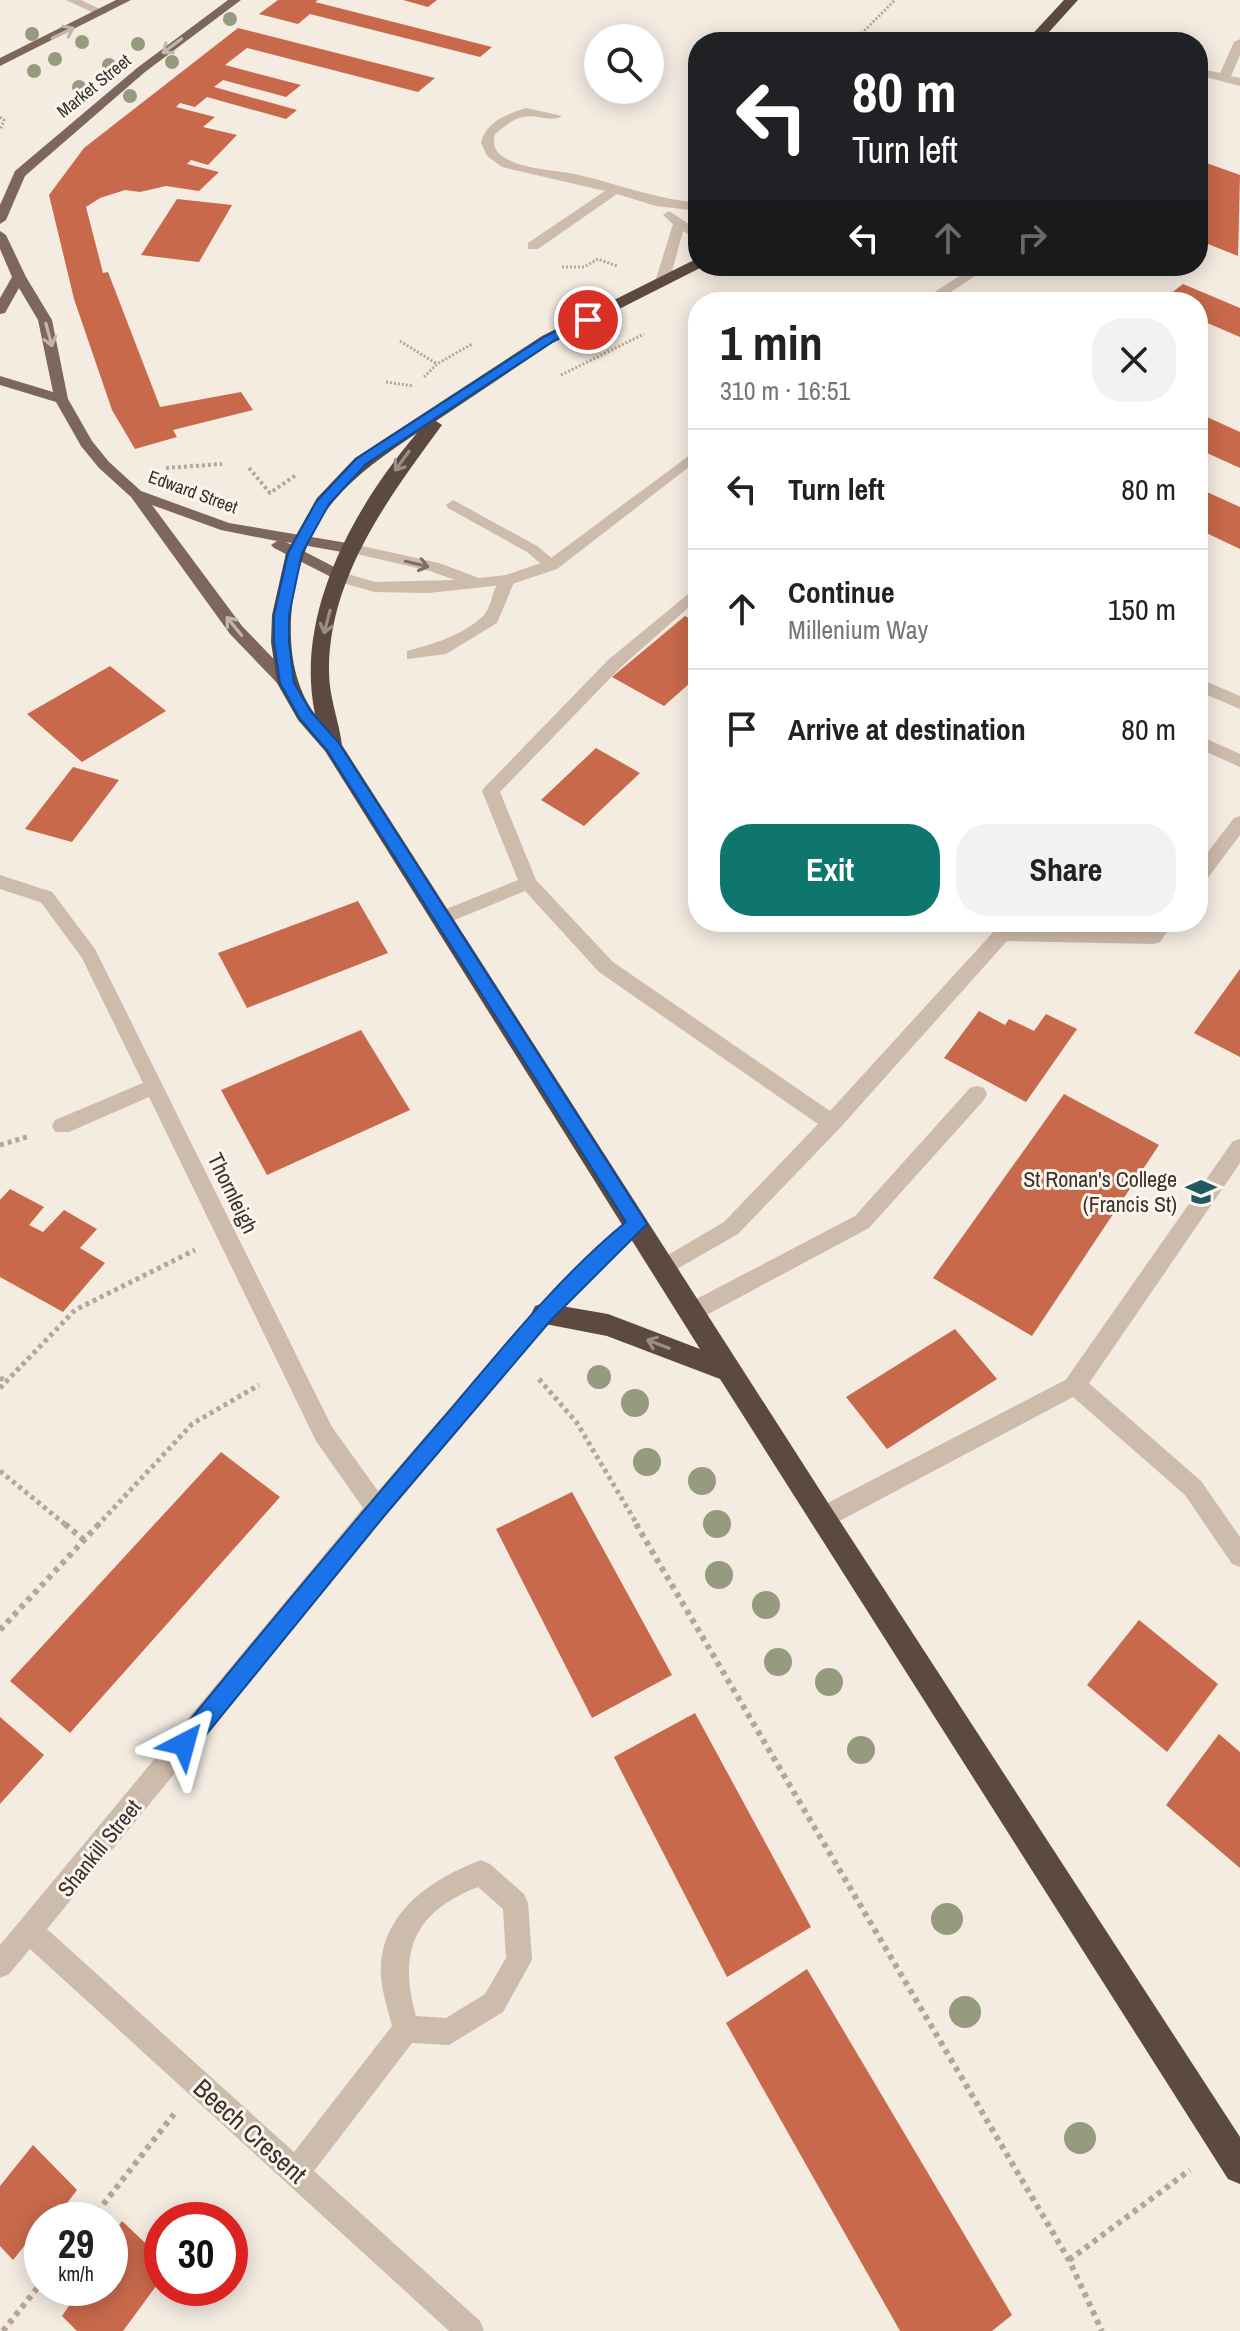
<!DOCTYPE html>
<meta charset="utf-8">
<style>
:root{--surface:#fff;--page:#f2f2f2;--text:#222;--muted:#767676;--line:#e0e0e0;--accent:#0f766e}
body{margin:0;font-family:"Archivo Narrow",sans-serif;background:var(--page);color:var(--text);height:100vh;display:flex;flex-direction:column;font-size:30px;white-space:nowrap}
*{box-sizing:border-box;margin:0}
p{font-size:26px;color:var(--muted)}
.icon{flex:none;width:44px;height:44px;fill:none;stroke:currentColor;stroke-width:2;stroke-linecap:round;stroke-linejoin:round}
.map{position:relative;flex:1;overflow:hidden}
.side{position:absolute;left:688px;top:292px;width:520px;height:640px;display:flex;flex-direction:column;background:var(--surface);border-radius:32px;box-shadow:0 4px 20px #0003}
.side>*{flex:none}
.guide{position:absolute;left:688px;top:32px;width:520px;height:244px;border-radius:32px;box-shadow:0 4px 20px #0003;background:#202124;color:#fff;overflow:hidden}
.buttons{position:absolute;left:584px;top:24px;display:grid;gap:16px}
.buttons a{display:grid;place-items:center;width:80px;height:80px;border-radius:50%;background:var(--surface);box-shadow:0 4px 20px #0003;font-size:40px}
.speed{position:absolute;left:24px;top:2202px;display:flex;gap:16px;font-size:40px;font-weight:700;text-align:center}
.speed>*{display:grid;place-content:center;width:104px;height:104px;border-radius:50%;background:var(--surface);box-shadow:0 4px 20px #0003;line-height:1}
.speed small{font-size:20px;font-weight:400}
.speed .limit{border:12px solid #d22;background:#fff;color:#111}
.pin{position:absolute;display:grid;place-items:center;width:68px;height:68px;color:#fff;margin:-34px;border:4px solid #fff;border-radius:50%;box-shadow:0 2px 8px #0007}
.me{position:absolute;width:88px;margin:-44px;rotate:39deg;stroke-linejoin:round;filter:drop-shadow(0 0 6px #0008)}
.turn{display:flex;align-items:center;gap:28px;height:168px;padding:0 32px;font-size:36px}
.turn .icon{width:104px;height:104px;stroke-width:2.5}
.turn b{display:block;font-size:56px;line-height:68px}
.lanes{display:flex;align-items:center;height:76px;padding:0 32px;background:#0003;justify-content:center;gap:40px;direction:ltr}
.lanes .off{opacity:.35}
.round{display:grid;place-items:center;flex:none;width:84px;height:84px;border-radius:32px;background:var(--page)}
.head{display:flex;align-items:center;justify-content:space-between;height:136px;padding:0 32px}
h1{font-size:48px;font-weight:700;line-height:60px}
.primary-button{display:flex;gap:16px;margin-top:auto;padding:16px 32px}
.primary-button a{flex:1;height:92px;border-radius:32px;background:var(--accent);color:#fff;font-size:32px;font-weight:700;line-height:92px;text-align:center}
.primary-button a+a{background:var(--page);color:var(--text)}
ul{padding:0;list-style:none}
li{display:flex;align-items:center;gap:24px;height:120px;padding:0 32px;border-top:2px solid var(--line)}
li div{flex:1}
li b{display:block;font-size:30px}
li em{font-style:normal}
.map>svg:first-child{display:block}
.building{fill:#c8694b}
.lines{fill:none;stroke-linecap:round;stroke-linejoin:round}
.path-far3{stroke:#b9a596;stroke-width:3;stroke-dasharray:2 2;stroke-linecap:butt}
.path-far2{stroke:#b9a596;stroke-width:4;stroke-dasharray:3 3;stroke-linecap:butt}
.path-far1{stroke:#b9a596;stroke-width:5;stroke-dasharray:4 4;stroke-linecap:butt}
.path{stroke:#b9a596;stroke-width:6;stroke-dasharray:5 5;stroke-linecap:butt}
.lane{fill:#cdbbac;fill-rule:evenodd}
.street{fill:#cdbbac;fill-rule:evenodd}
.primary{fill:#7d675c;fill-rule:evenodd}
.highway{fill:#5c4a42;fill-rule:evenodd}
.tree{fill:#969b7f}
.oneway{stroke:#c2b5ac}
.oneway2{stroke:#9c8e87}
.oneway3{stroke:#7d6f65}
.route{fill:#1a73e8;stroke:#114b97;stroke-width:2}
.labels{text-anchor:middle;stroke-width:6;stroke-linejoin:round;paint-order:stroke}
.far-street-label{font-size:18px;fill:#3b302b;stroke:#fbf5ee}
.poi-label{font-size:22px;fill:#3b302b;stroke:#fbf5ee;text-anchor:end}
.street-label{font-size:22px;fill:#3b302b;stroke:#fbf5ee}
.near-street-label{font-size:26px;fill:#3b302b;stroke:#fbf5ee}
</style>
<div class="map">
<svg width="1240" height="2331" viewBox="0 0 1240 2331">
<rect width="100%" height="100%" fill="#f4ebe1"/>
<g class="building">
<polygon points="278,0 318,0 315,2 492,47 480,57 310,14 298,24 259,14"/>
<polygon points="403,0 437,0 428,7"/>
<polygon points="238,28 435,78 418,92 247,48 225,65 301,85 286,97 223,80 214,87 297,110 286,119 207,97 195,107 180,103 176,107 215,117 203,127 237,135 208,165 191,160 187,164 219,172 199,191 166,186 140,192 125,190 100,198 86,207 103,273 108,272 160,407 241,392 253,410 173,430 177,437 135,449 112,410 74,299 49,195 84,148"/>
<polygon points="1198,160 1240,175 1238,256 1198,240"/>
<polygon points="177,199 232,205 199,262 141,255"/>
<polygon points="1183,284 1240,308 1240,337 1198,319 1198,302 1160,302"/>
<polygon points="1198,413 1240,432 1240,468 1198,449"/>
<polygon points="1198,488 1240,507 1240,549 1198,529"/>
<polygon points="685,616 698,623 698,676 664,706 612,677"/>
<polygon points="110,666 166,711 82,762 27,714"/>
<polygon points="596,748 640,773 584,826 541,800"/>
<polygon points="73,767 119,780 72,842 25,829"/>
<polygon points="358,901 388,953 247,1008 218,953"/>
<polygon points="1240,969 1240,1057 1194,1033"/>
<polygon points="979,1011 1005,1025 1009,1019 1034,1031 1046,1014 1077,1029 1026,1102 944,1058"/>
<polygon points="361,1030 410,1110 267,1175 221,1090"/>
<polygon points="1064,1094 1159,1145 1032,1336 933,1278"/>
<polygon points="10,1189 44,1207 29,1225 43,1232 64,1210 97,1229 80,1248 105,1263 63,1312 0,1277 0,1200"/>
<polygon points="955,1329 997,1379 887,1449 846,1397"/>
<polygon points="221,1452 280,1497 70,1733 10,1681"/>
<polygon points="572,1492 672,1675 592,1718 496,1529"/>
<polygon points="1139,1620 1218,1684 1167,1752 1087,1685"/>
<polygon points="695,1713 811,1927 727,1977 614,1757"/>
<polygon points="0,1717 44,1755 0,1804"/>
<polygon points="1219,1734 1240,1752 1240,1868 1166,1805"/>
<polygon points="807,1969 1012,2315 992,2331 900,2331 726,2023"/>
<polygon points="33,2145 77,2190 54,2220 42,2220 42,2235 35,2245 29,2240 13,2260 0,2246 0,2186"/>
<polygon points="122,2221 162,2259 162,2278 123,2331 77,2331 62,2316 77,2294 72,2288 110,2288 110,2238"/>
</g>
<g class="lines">
<g class="path-far3">
<polyline points="853,42 895,0"/>
<polyline points="0,117 4,120 0,130"/>
<polyline points="562,267 584,267 598,259 617,266"/>
<polyline points="400,341 437,364"/>
<polyline points="561,375 644,334"/>
<polyline points="424,377 437,364 472,344"/>
<polyline points="386,382 413,386"/>
</g>
<g class="path-far2">
<polyline points="166,468 222,464"/>
<polyline points="249,468 270,493 296,475"/>
</g>
<g class="path-far1">
<polyline points="0,1145 30,1136"/>
<polyline points="0,1378 7,1381"/>
<polyline points="539,1379 577,1423 638,1526"/>
<polyline points="0,1388 75,1310 195,1250"/>
<polyline points="0,1471 67,1526"/>
<polyline points="97,1526 192,1424 259,1385"/>
</g>
<g class="path">
<polyline points="65,1524 84,1540"/>
<polyline points="636,1524 1069,2260 1102,2331"/>
<polyline points="0,1630 99,1524"/>
<polyline points="91,2220 174,2114"/>
<polyline points="1069,2260 1190,2170"/>
<polyline points="3,2331 42,2282"/>
</g>
<g class="lane">
<polygon points="66,0 81,0 108,13 98,15"/>
<path d="M526 108 562 116C551 123 536 114 523 117 512 119 504 127 495 134 492 147 496 153 507 159 526 170 557 170 579 175 621 185 653 198 698 203V211L656 206 617 194 538 249H528V243L605 191 502 167 487 156 481 143C485 122 507 114 526 108Z"/>
<polygon points="669,211 698,230 698,240 683,231 669,282 662,286 655,282 673,224 663,215"/>
<polygon points="975,266 991,266 935,302 919,302"/>
<polygon points="453,500 537,546 560,565 557,569 547,569 527,552 448,508 446,505"/>
<path d="M507 575 515 580 497 623 446 654 407 659V651C433 644 461 636 482 617 494 607 491 581 507 575Z"/>
<polygon points="698,586 698,599 620,668 500,792 536,880 613,962 830,1111 996,929 1149,930 1155,922 1174,922 1160,942 1154,944 1007,941 839,1129 738,1234 663,1277 656,1274 653,1268 656,1262 724,1222 818,1124 599,972 525,891 440,926 431,919 434,914 518,880 482,791 485,787 608,660"/>
<polygon points="1198,678 1240,696 1240,709 1198,691"/>
<polygon points="1198,735 1240,754 1240,767 1198,748"/>
<polygon points="1240,816 1240,835 1204,883 1198,885 1198,865 1234,818"/>
<polygon points="0,875 52,892 55,897 46,904 0,889"/>
<polygon points="977,1086 984,1088 987,1094 984,1100 869,1228 699,1319 692,1321 685,1319 681,1312 685,1305 855,1216 970,1088"/>
<polygon points="1240,1139 1240,1163 1083,1392 1075,1395 1067,1392 1064,1385 1067,1378 1233,1141"/>
</g>
<g class="street">
<polygon points="1041,31 1078,40 1080,42 1060,42 1037,36 1037,32"/>
<polygon points="1240,39 1240,55 1231,76 1240,78 1240,86 1198,75 1198,68 1220,73 1234,42"/>
<polygon points="698,449 698,460 557,569 512,584 428,593 374,592 336,581 333,577 341,572 375,582 455,580 430,571 348,552 345,549 353,544 439,563 479,578 506,575 547,561"/>
<path d="M46 890 52 892 95 949 332 1427 378 1491 537 1307 630 1218 637 1215 644 1218 647 1224 551 1321 385 1517 47 1929 294 2152 392 2026C388 2009 382 1993 381 1976 378 1914 431 1879 481 1860L490 1864 524 1894 528 1903 532 1960 503 2012 449 2045 412 2043 314 2171 480 2321 484 2331H449L30 1949 9 1974 0 1978V1945L363 1508 316 1441 149 1097 69 1132H55L52 1126 55 1120 143 1083 82 958 37 897ZM478 1887 503 1909 506 1958 485 1994 446 2018 416 2016C398 1953 413 1912 478 1887Z"/>
<polygon points="1075,1375 1083,1378 1201,1481 1240,1537 1240,1567 1232,1564 1185,1495 1073,1397 830,1526 822,1529 814,1526 811,1518 814,1510"/>
</g>
<g class="primary">
<polygon points="116,0 131,0 0,66 0,58"/>
<polygon points="228,0 241,0 145,72 25,176 6,220 0,224 0,205 15,171 137,68"/>
<polygon points="0,231 6,235 26,277 52,320 68,399 92,441 109,462 141,491 229,523 353,544 361,549 353,554 286,542 346,573 346,581 341,582 274,548 271,545 277,541 221,530 152,505 242,626 293,679 293,687 281,687 230,634 131,497 99,468 81,446 56,402 0,385 0,376 53,392 38,320 19,288 5,313 0,314 0,298 12,277 0,249"/>
</g>
<g class="highway">
<polygon points="1064,0 1078,0 1040,42 1025,42"/>
<path d="M698 258V266H704L554 342 436 421 442 425C389 497 328 578 329 672 329 697 339 721 342 745L832 1509 1240 2137V2184L1228 2179 720 1379 607 1336 535 1322 531 1314 535 1306 544 1303 608 1314 700 1349 325 751 298 720 277 683 271 642 272 615 286 553 317 498 355 458 542 336ZM417 433C354 507 294 614 315 714 273 659 290 553 333 502 357 473 386 454 417 433Z"/>
</g>
</g>
<g class="tree">
<circle cx="230" cy="19" r="7"/>
<circle cx="32" cy="34" r="7"/>
<circle cx="82" cy="42" r="7"/>
<circle cx="138" cy="44" r="7"/>
<circle cx="55" cy="59" r="7"/>
<circle cx="172" cy="62" r="7"/>
<circle cx="109" cy="65" r="7"/>
<circle cx="34" cy="71" r="7"/>
<circle cx="79" cy="87" r="7"/>
<circle cx="130" cy="96" r="7"/>
<circle cx="599" cy="1377" r="12"/>
<circle cx="635" cy="1403" r="14"/>
<circle cx="647" cy="1462" r="14"/>
<circle cx="702" cy="1481" r="14"/>
<circle cx="717" cy="1524" r="14"/>
<circle cx="719" cy="1575" r="14"/>
<circle cx="766" cy="1605" r="14"/>
<circle cx="778" cy="1662" r="14"/>
<circle cx="829" cy="1682" r="14"/>
<circle cx="861" cy="1750" r="14"/>
<circle cx="947" cy="1919" r="16"/>
<circle cx="965" cy="2012" r="16"/>
<circle cx="1080" cy="2138" r="16"/>
</g>
<defs><path id="oneway-shaft" d="M-6 0H5M1.5-3L5.5 0L1.5 3" fill="none" stroke-width="1.6" stroke-linecap="round" stroke-linejoin="round" transform="scale(2)"/></defs>
<g class="oneway">
<use href="#oneway-shaft" transform="translate(63 33) rotate(-26)"/>
<use href="#oneway-shaft" transform="translate(172 46) rotate(143)"/>
<use href="#oneway-shaft" transform="translate(49 335) rotate(75)"/>
<use href="#oneway-shaft" transform="translate(234 626) rotate(-129)"/>
</g>
<g class="oneway2">
<use href="#oneway-shaft" transform="translate(402 461) rotate(126)"/>
<use href="#oneway-shaft" transform="translate(327 622) rotate(105)"/>
<use href="#oneway-shaft" transform="translate(658 1344) rotate(-159)"/>
</g>
<use class="oneway3" href="#oneway-shaft" transform="translate(417 564) rotate(13)"/>
<path class="route" d="M583 318 594 320 552 342 366 464 329 504 302 553 289 615V642L294 683 311 712 338 742 647 1224 551 1320 384 1516 192 1752 184 1755 177 1752 173 1744 177 1736C267 1626 358 1516 451 1409 506 1344 560 1276 626 1222L327 750 300 719 280 683 274 642V615L288 553 316 502 356 459 544 337Z"/>
<defs>
<g id="school-bare" transform="scale(2.4)"><path d="M0-5L7-2L0 1L-7-2ZM-4 1L0 2.5L4 1V4Q0 6-4 4Z" fill="#1f5a5e" stroke="#fbf5ee" stroke-width="2.5" paint-order="stroke"/></g>
</defs>
<g fill-rule="evenodd">
<use href="#school-bare" x="1201" y="1192"/>
</g>
<g class="labels">
<g class="far-street-label">
<text transform="translate(94 86) rotate(-39)" y="6">Market Street</text>
<text transform="translate(193 492) rotate(20)" y="6">Edward Street</text>
</g>
<g class="poi-label">
<text x="1177" y="1187">St Ronan's College<tspan x="1177" dy="25">(Francis St)</tspan></text>
</g>
<g class="street-label">
<text transform="translate(233 1193) rotate(64)" y="8">Thornleigh</text>
<text transform="translate(99 1848) rotate(-51)" y="8">Shankill Street</text>
</g>
<g class="near-street-label">
<text transform="translate(250 2131) rotate(42)" y="9">Beech Cresent</text>
</g>
</g>
</svg>
<div class="buttons">
<a><svg class="icon" aria-label="search" viewBox="0 0 24 24"><circle cx="10" cy="10" r="6"/><path d="M15 15l6 6"/></svg></a>
</div>
<div class="speed"><div>29<small>km/h</small></div><div class="limit">30</div></div>
<div class="pin" style="left:588px;top:320px;background:#d93025"><svg class="icon" aria-label="arrive" viewBox="0 0 24 24"><path d="M6 21V4h12l-3 4 3 4H6"/></svg></div>
<svg class="me" style="left:184px;top:1744px" viewBox="-20 -20 40 40"><path d="M0-17L14 15 0 8-14 15z" fill="#1a73e8" stroke="#fff" stroke-width="4"/></svg>
<div class="guide">
<div class="turn"><svg class="icon" aria-label="left" viewBox="0 0 24 24"><path d="M17 20v-9H6M10 6l-5 5 5 5"/></svg><div><b>80 m</b>Turn left</div></div>
<div class="lanes"><svg class="icon" aria-label="left" viewBox="0 0 24 24"><path d="M17 20v-9H6M10 6l-5 5 5 5"/></svg><svg class="icon off" aria-label="ahead" viewBox="0 0 24 24"><path d="M12 20V5M6 11l6-6 6 6"/></svg><svg class="icon off" aria-label="right" viewBox="0 0 24 24"><path d="M7 20v-9h11M14 6l5 5-5 5"/></svg></div>
</div>
<section class="side">
<div class="head"><div><h1>1 min</h1><p>310 m · 16:51</p></div><a class="round"><svg class="icon" aria-label="close" viewBox="0 0 24 24"><path d="M6 6l12 12M18 6L6 18"/></svg></a></div>
<ul>
<li><svg class="icon" aria-label="left" viewBox="0 0 24 24"><path d="M17 20v-9H6M10 6l-5 5 5 5"/></svg><div><b>Turn left</b></div><em>80 m</em></li>
<li><svg class="icon" aria-label="ahead" viewBox="0 0 24 24"><path d="M12 20V5M6 11l6-6 6 6"/></svg><div><b>Continue</b><p>Millenium Way</p></div><em>150 m</em></li>
<li><svg class="icon" aria-label="arrive" viewBox="0 0 24 24"><path d="M6 21V4h12l-3 4 3 4H6"/></svg><div><b>Arrive at destination</b></div><em>80 m</em></li>
</ul>
<div class="primary-button"><a>Exit</a><a>Share</a></div>
</section>
</div>
